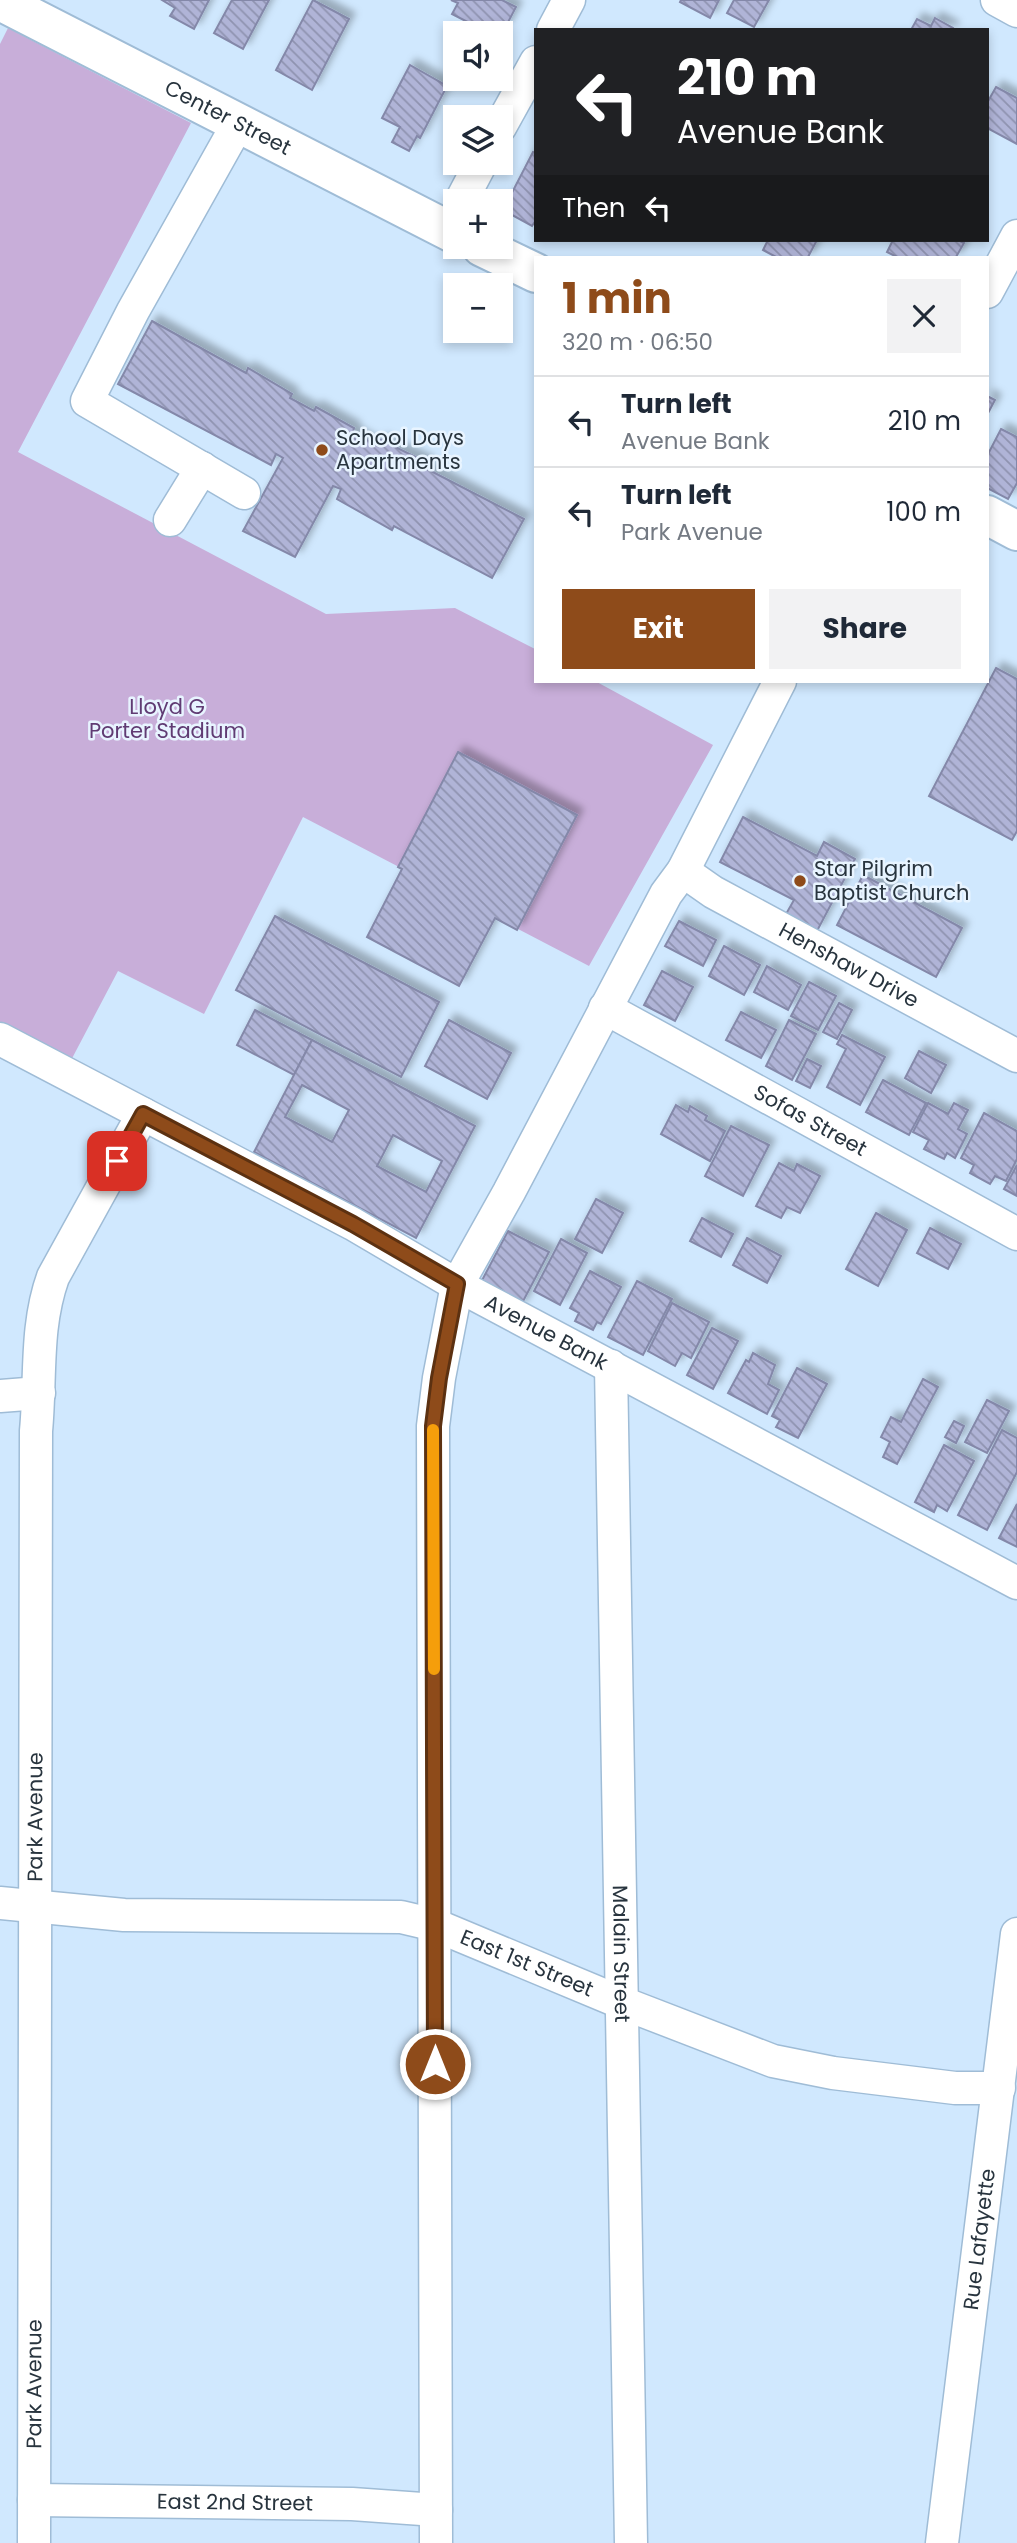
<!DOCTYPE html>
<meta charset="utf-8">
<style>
:root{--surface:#fff;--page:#f2f2f3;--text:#1f2937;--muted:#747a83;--line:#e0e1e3;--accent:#8e4b1a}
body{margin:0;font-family:Poppins,sans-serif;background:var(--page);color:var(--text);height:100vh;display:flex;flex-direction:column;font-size:26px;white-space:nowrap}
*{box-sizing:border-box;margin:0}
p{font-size:23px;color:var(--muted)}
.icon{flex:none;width:38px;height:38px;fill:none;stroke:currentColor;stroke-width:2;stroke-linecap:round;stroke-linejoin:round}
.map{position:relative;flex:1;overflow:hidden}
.panel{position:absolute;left:534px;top:256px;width:455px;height:427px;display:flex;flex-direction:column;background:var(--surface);border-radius:0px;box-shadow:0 4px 10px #0003}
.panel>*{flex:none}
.hud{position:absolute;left:534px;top:28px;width:455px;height:214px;border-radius:0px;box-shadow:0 4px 10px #0003;background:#202124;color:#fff;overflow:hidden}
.controls{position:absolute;left:443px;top:21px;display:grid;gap:14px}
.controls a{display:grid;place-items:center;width:70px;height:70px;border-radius:0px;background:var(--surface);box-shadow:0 4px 10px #0003;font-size:35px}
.pin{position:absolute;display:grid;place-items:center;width:60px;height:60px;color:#fff;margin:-30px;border-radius:14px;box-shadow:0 4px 10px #0006}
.me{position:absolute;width:77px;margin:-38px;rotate:0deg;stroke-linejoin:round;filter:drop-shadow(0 0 5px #0008)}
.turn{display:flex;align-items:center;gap:24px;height:147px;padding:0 28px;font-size:32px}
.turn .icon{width:91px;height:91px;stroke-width:2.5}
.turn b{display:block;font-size:49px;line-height:60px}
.then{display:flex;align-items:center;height:66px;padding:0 28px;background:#0003;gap:14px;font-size:26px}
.round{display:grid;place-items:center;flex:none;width:74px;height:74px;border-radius:0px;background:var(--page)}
.headline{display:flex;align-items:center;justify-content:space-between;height:119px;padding:0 28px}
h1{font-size:42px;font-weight:700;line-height:52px;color:var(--accent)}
.cta{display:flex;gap:14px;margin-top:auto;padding:14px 28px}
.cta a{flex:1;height:80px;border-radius:0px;background:var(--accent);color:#fff;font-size:28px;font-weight:700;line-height:80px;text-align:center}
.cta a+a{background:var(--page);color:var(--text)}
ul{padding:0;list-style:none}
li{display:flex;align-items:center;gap:21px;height:91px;padding:0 28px;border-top:2px solid var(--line)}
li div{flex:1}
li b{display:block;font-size:26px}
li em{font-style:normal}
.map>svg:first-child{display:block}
.park{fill:#c8aed9}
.building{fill:url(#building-back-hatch);stroke:#8488a9;stroke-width:2;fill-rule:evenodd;filter:url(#shadow)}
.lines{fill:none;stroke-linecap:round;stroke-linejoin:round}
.minor-casing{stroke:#9fbcd6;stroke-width:35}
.major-casing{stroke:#9fbcd6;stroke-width:42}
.minor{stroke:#fff;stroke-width:32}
.major{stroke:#fff;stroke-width:38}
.route-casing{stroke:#5c3111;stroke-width:18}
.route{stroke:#8e4b1a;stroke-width:12}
.slow{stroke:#f59e0b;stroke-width:12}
.poi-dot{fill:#8e4b1a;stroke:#e8f4ff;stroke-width:2.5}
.labels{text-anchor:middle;stroke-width:5;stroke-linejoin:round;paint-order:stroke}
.street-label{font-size:21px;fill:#28343e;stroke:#e8f4ff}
.poi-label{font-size:21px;fill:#28343e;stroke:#e8f4ff;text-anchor:start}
.park-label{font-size:21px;fill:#603b73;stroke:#e8f4ff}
</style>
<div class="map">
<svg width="1017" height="2543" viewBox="0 0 1017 2543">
<defs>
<pattern id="building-back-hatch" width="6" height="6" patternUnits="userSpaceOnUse" patternTransform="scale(1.75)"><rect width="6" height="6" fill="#b0b4d7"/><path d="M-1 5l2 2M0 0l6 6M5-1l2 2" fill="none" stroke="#8f93b0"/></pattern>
<filter id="shadow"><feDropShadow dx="6" dy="-6" stdDeviation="3.5" flood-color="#0004"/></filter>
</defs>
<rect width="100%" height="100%" fill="#d0e8fe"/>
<polygon class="park" points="8,28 191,123 18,452 326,614 455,608 535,649 536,681 595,681 713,745 589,966 303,817 204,1014 118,971 68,1066 0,1029 0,44"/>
<g class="building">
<polygon points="162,0 209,0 194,29 170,16 175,8"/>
<polygon points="232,0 269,0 243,49 214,33"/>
<polygon points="313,0 349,19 312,90 276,70"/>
<polygon points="451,0 502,0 516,7 505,28 495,23 489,33 452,14 458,3"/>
<polygon points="681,0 719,0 710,18 680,2"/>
<polygon points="734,0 769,0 754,27 727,13"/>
<polygon points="935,18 953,28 952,30 911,30 917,19 931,26"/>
<polygon points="410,65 447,86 420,138 417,136 409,151 392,142 400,127 382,118"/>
<polygon points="996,87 1017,98 1017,144 987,128 987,103"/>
<polygon points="533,152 536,153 536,220 532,226 503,210"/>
<polygon points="768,240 817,240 808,257 776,257 763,250"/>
<polygon points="893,240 958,240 964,243 956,257 897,257 887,252"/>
<polygon points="152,321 246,373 248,368 292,394 290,398 314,411 316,407 354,428 353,432 378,446 381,440 428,463 425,468 524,519 492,578 394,526 392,530 337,499 341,489 333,486 295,557 243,531 283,458 276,454 271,465 118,384"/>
<polygon points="987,396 995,400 987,415"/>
<polygon points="1001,429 1017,437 1017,483 1008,499 987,488 987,456"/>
<polygon points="996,668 1017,679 1017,831 1012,840 929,796"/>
<polygon points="458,752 577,815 517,930 495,918 459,986 367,937 402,869 398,867"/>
<polygon points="743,817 817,856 824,842 855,859 817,931 786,914 794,900 720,862"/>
<polygon points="863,875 962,928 936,977 837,925"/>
<polygon points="275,916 439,1002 401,1077 236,990"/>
<polygon points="679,921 716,940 703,966 665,946"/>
<polygon points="724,946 760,965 744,995 709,976"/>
<polygon points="767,966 801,985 788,1010 754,992"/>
<polygon points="662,971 693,987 675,1021 644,1005"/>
<polygon points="809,982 836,996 818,1030 791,1016"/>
<polygon points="839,1003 852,1010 837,1039 823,1032"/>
<polygon points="255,1010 312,1040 294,1075 237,1045"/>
<polygon points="741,1012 776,1030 761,1058 726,1040"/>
<polygon points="449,1020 511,1053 487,1099 425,1066"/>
<polygon points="789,1020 816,1034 792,1080 766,1066"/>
<polygon points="842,1035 885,1057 860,1105 827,1087 846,1049 837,1044"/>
<path d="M312 1040 475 1126 416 1238 254 1152ZM302 1085 349 1110 332 1142 285 1117ZM393 1135 442 1161 426 1192 377 1166Z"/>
<polygon points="919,1051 946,1065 931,1093 905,1078"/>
<polygon points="807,1059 821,1066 810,1088 796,1081"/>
<polygon points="883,1080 926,1103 909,1135 866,1112"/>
<polygon points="928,1103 948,1114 954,1103 968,1110 958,1129 967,1134 955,1158 947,1153 944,1159 924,1149 929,1140 913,1132"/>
<polygon points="676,1105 688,1112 690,1106 707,1116 705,1120 725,1131 710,1161 661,1134"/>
<polygon points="984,1113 1017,1131 1017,1159 1006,1181 995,1176 990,1184 970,1173 974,1165 961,1158"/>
<polygon points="731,1126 769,1145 743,1196 705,1176"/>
<polygon points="779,1163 794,1171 797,1164 820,1176 800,1213 787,1207 781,1218 756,1206"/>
<polygon points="1017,1165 1017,1196 1004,1189"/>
<polygon points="596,1199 623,1213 602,1253 575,1239"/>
<polygon points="876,1213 907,1230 878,1286 846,1269"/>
<polygon points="702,1218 733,1234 721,1257 690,1241"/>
<polygon points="930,1228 961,1244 948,1269 917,1253"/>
<polygon points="508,1231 549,1252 520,1307 479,1286"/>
<polygon points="747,1238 781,1256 767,1283 733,1265"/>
<polygon points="561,1239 587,1253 560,1305 534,1291"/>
<polygon points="590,1271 621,1287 601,1324 597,1322 593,1330 575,1321 579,1313 570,1308"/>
<polygon points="637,1281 672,1299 643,1355 608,1337"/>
<polygon points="672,1303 709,1322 691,1358 682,1353 675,1366 648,1351"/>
<polygon points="712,1328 738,1341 713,1389 687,1375"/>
<polygon points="753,1353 775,1365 768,1384 779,1390 767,1414 728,1393 746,1360 749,1362"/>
<polygon points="797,1368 827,1384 798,1438 776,1427 780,1420 772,1416"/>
<polygon points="923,1379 938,1387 897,1464 883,1457 890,1442 881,1437 891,1417 901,1422"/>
<polygon points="987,1400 1009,1411 987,1453 965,1442"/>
<polygon points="954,1421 964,1426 956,1443 945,1437"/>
<polygon points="1002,1430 1017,1438 1017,1472 987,1530 958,1515"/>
<polygon points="944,1445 974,1461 947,1511 937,1505 934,1512 915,1502"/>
<polygon points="1017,1504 1017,1547 999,1538"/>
</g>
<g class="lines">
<g class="minor-casing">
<g id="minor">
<polyline points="997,0 1017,11"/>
<polyline points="553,30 569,0"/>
<polyline points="239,122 133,311 87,401 244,493"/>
<polyline points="500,127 536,62"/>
<polyline points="461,201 481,163"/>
<polyline points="987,292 1017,236"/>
<polyline points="170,520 202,468"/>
<path id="s1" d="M683 871 713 892 1017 1056"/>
<path id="s2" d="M605 1008 1017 1234"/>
<path id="s3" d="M0 1039 353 1224 457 1285 1017 1583"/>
<path id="s4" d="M611 1366 631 2543"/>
<polyline points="0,1396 39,1393"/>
<path id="s5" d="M0 1903 124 1915 401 1917 435 1925 620 2002 773 2061 833 2073 955 2088H999"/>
<path id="s6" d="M34 2500 352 2504 436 2510"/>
<path id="s7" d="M34 2543 36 1431C41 1379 35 1327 53 1277L143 1114"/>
<polyline points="436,2543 433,1426 439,1378 457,1285 509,1192 666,894 683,871 780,681"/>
<path id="s8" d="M942 2543 1017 1934"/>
</g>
</g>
<g class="major-casing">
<g id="major">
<path id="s9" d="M0 1 455 234"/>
<polyline points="482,247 536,273"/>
<polyline points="987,515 1017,531"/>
</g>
</g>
<use href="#minor" class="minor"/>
<use href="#major" class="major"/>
</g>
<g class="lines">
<g class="route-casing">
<polyline id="route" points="117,1161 143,1114 353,1224 457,1284 439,1378 433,1426 435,2064"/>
</g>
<use href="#route" class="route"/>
<polyline class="slow" points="433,1430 434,1669"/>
</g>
<g class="poi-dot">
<circle cx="322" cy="450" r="7"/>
<circle cx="800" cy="881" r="7"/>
</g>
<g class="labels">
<g class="street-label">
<text dy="7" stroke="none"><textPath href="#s9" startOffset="256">Center Street</textPath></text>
<text dy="7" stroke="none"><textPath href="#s1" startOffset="191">Henshaw Drive</textPath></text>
<text dy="7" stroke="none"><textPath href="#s2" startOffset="234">Sofas Street</textPath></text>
<text dy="7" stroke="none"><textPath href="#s3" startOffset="620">Avenue Bank</textPath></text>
<text dy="7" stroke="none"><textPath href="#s7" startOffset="726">Park Avenue</textPath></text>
<text dy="7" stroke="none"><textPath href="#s4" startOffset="588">Malain Street</textPath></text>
<text dy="7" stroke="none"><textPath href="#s5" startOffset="536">East 1st Street</textPath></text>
<text dy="7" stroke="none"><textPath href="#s8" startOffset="306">Rue Lafayette</textPath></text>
<text dy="7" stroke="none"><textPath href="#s7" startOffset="159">Park Avenue</textPath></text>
<text dy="7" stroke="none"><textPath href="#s6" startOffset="201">East 2nd Street</textPath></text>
</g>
<g class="poi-label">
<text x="336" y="445">School Days<tspan x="336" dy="24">Apartments</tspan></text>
<text x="814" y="876">Star Pilgrim<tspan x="814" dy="24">Baptist Church</tspan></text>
</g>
<g class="park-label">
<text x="167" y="714">Lloyd G<tspan x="167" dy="24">Porter Stadium</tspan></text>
</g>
</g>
</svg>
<div class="controls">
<a><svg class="icon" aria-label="sound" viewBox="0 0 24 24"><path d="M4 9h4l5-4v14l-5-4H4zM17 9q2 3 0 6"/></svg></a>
<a><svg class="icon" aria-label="layers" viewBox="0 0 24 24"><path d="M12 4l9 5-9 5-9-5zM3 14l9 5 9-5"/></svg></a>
<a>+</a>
<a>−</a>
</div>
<div class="pin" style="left:117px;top:1161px;background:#d93025"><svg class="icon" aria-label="arrive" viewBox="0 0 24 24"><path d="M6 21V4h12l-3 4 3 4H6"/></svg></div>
<svg class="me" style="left:435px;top:2064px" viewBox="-20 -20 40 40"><circle r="17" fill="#8e4b1a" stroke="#fff" stroke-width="3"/><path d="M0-11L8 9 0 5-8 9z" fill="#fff"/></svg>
<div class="hud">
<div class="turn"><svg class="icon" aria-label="left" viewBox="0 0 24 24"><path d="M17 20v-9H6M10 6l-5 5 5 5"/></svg><div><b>210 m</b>Avenue Bank</div></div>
<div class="then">Then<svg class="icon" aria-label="left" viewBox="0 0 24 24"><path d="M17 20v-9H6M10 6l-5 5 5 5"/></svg></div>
</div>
<section class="panel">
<div class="headline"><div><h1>1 min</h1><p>320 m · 06:50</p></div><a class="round"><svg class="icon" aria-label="close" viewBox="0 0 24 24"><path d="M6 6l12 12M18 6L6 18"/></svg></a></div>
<ul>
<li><svg class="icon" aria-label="left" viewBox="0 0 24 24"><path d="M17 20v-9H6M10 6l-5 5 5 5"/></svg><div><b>Turn left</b><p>Avenue Bank</p></div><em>210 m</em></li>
<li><svg class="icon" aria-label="left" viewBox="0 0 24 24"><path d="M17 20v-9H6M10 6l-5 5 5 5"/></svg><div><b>Turn left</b><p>Park Avenue</p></div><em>100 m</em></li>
</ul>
<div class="cta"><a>Exit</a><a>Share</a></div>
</section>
</div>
